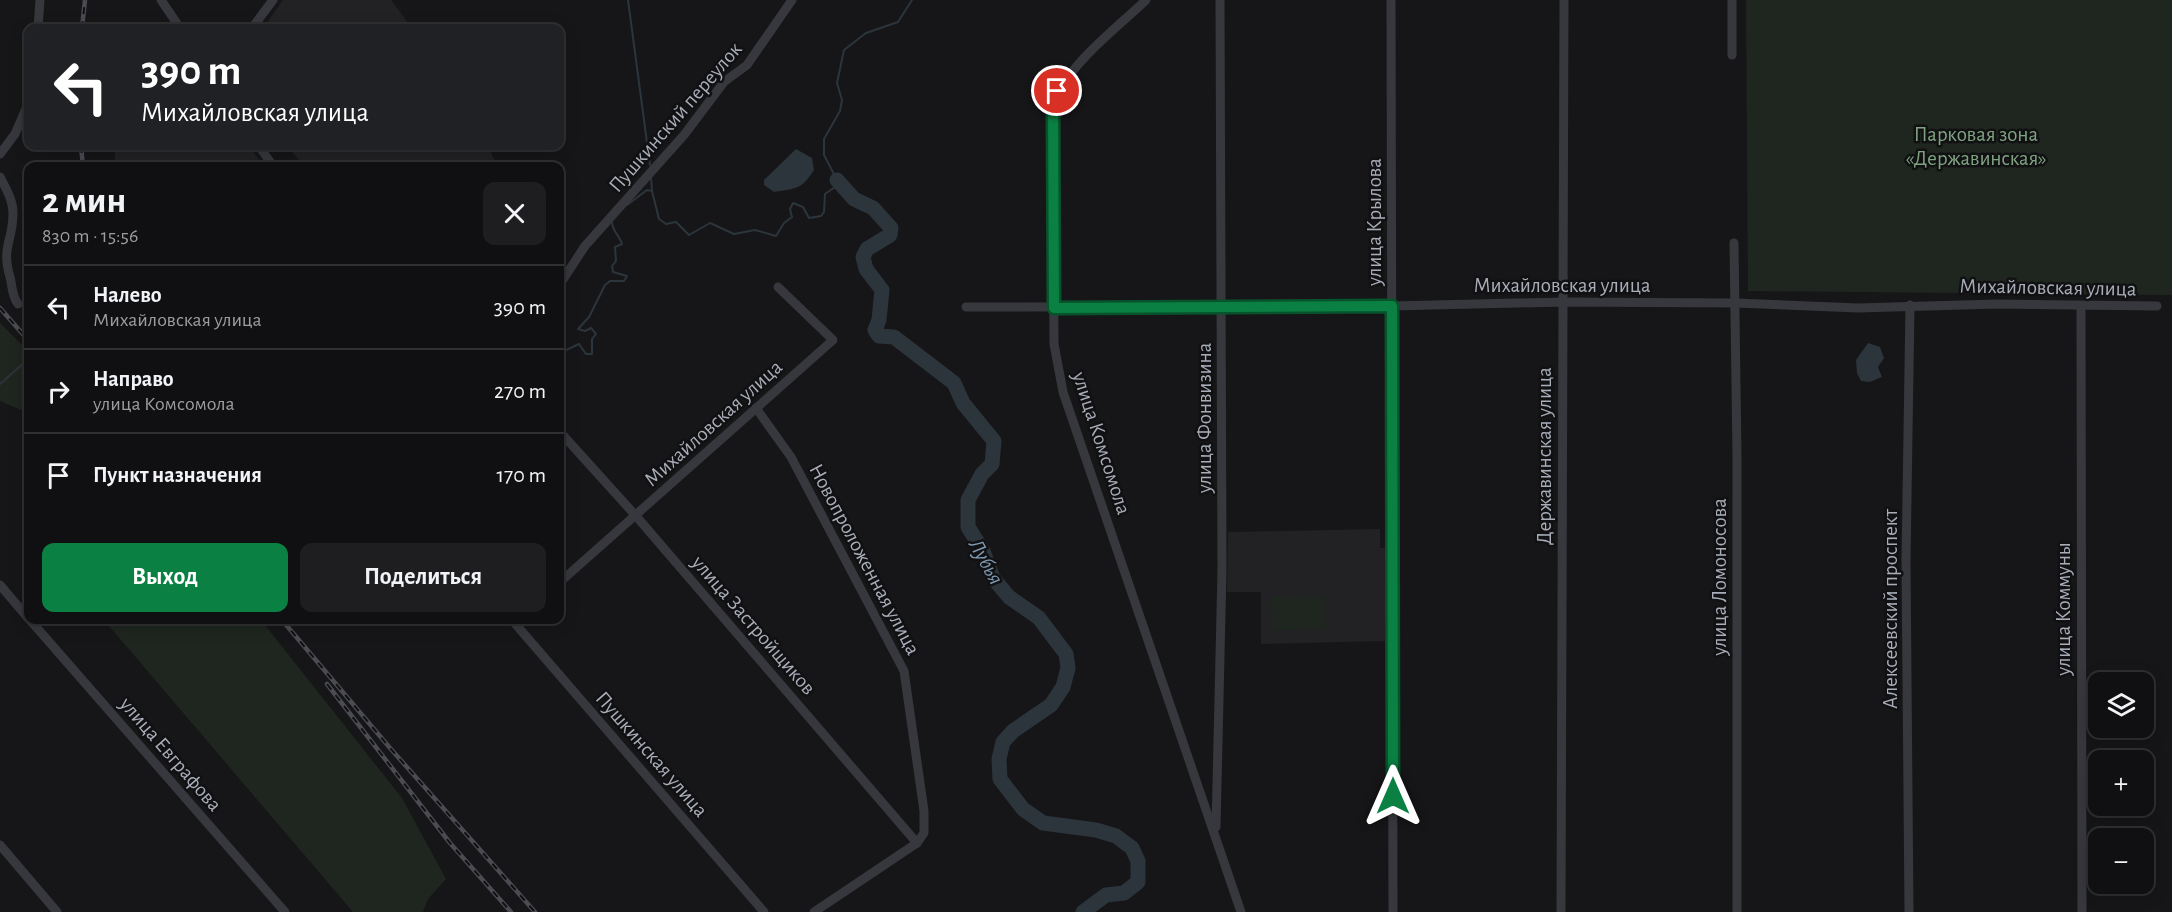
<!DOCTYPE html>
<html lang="ru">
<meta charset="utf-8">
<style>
:root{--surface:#101012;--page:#1e1e20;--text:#f1f3f6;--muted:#9c9d9f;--line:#303032;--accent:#0b8043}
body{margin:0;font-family:"Alegreya Sans",sans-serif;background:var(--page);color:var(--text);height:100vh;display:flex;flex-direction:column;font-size:22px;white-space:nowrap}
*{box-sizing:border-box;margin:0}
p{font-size:20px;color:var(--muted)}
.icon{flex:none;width:33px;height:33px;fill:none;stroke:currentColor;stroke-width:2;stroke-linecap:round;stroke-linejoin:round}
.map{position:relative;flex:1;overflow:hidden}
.panel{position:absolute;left:24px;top:162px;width:540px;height:462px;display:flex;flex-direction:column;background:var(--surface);border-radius:12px;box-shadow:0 3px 15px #0003,0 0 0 2px var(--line)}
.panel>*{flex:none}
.hud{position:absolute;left:24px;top:24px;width:540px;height:126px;border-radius:12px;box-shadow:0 3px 15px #0003,0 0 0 2px var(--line);background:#202124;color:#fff;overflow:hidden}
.controls{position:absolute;left:2088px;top:672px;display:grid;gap:12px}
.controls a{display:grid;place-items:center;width:66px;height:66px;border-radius:12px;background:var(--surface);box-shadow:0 3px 15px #0003,0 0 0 2px var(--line);font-size:30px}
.pin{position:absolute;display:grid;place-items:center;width:51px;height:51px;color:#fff;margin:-26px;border:3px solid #fff;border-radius:50%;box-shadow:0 2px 6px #0007}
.me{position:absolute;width:66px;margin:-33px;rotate:0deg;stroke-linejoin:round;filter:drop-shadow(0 0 4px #0008)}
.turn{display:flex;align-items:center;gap:21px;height:126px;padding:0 18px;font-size:27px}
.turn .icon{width:78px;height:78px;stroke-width:2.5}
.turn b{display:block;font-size:42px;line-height:51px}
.round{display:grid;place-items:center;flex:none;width:63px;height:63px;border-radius:12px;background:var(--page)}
.head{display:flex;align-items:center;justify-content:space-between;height:102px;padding:0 18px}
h1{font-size:36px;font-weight:700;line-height:45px}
.button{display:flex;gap:12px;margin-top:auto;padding:12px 18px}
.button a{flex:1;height:69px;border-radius:12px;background:var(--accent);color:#fff;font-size:24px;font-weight:700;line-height:69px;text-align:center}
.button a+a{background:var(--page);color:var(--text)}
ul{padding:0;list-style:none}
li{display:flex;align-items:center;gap:18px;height:84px;padding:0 18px;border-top:2px solid var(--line)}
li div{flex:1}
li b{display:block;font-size:22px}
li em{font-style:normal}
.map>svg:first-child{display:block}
.built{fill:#222225}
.green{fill:#1e261f}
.water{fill:#2c353c}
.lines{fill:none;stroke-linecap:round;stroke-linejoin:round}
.stream{stroke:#2c353c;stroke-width:2}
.river{stroke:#2c353c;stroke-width:15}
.minor{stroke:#37383d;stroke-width:9}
.rail-casing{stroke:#4a4c52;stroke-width:4.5}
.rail{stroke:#111113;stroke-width:2;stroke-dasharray:7;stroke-linecap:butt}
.route-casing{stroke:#07532c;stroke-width:15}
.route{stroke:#0b8043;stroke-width:10}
.labels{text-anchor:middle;stroke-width:5;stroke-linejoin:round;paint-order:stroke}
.street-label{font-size:21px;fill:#a8adb8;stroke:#111113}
.park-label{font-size:21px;fill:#7fa381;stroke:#111113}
.water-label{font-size:22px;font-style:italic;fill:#7f9bb3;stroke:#111113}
</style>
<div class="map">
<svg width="2172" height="912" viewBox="0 0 2172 912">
<rect width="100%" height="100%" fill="#161618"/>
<g class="built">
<polygon points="283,0 391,0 412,28 263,28"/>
<polygon points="115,146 249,146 264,166 115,166"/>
<polygon points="288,146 488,146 497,166 303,166"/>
<polygon points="1380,529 1380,548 1385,548 1385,641 1261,644 1261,592 1227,592 1228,532"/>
</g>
<g class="green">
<polygon points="1746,0 2172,0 2172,295 1748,291"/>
<polygon points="0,323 28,351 28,413 0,401"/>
<polygon points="1325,596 1326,629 1273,630 1272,597"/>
<polygon points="104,620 261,620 402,798 446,879 428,899 423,912 353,912"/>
</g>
<g class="water">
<path d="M796 149 812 158 814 170C801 190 797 188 774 192L764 185V180Z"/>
<polygon points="1868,343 1880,347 1884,358 1878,367 1882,377 1870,382 1861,381 1857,373 1856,360"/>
</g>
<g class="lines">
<g class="stream">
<polyline points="628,0 650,165"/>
<polyline points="651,177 652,191"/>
<polyline points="627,205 647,190 652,191 659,219 666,224 676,222 689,235 710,223 734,234 755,230 776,236 784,223 792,217 790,209 793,203 803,207 809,218 821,216 824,212 825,194 835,187 837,180 824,155 824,139 840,111 842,100 837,83 844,50 866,33 898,22 912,0"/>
<path d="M560 361V353L579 344 586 354H592V339L596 334 591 328 585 331 578 329 589 317 605 285 610 281H624L627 276 613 272 612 266 616 261 615 247 622 244C620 236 612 231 612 222"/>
<polyline points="560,371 562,376 560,380"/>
<polyline points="0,384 25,362 28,362"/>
</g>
<polyline class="river" points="837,180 854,199 873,208 891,228 890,235 867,249 863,257 866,269 882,290 879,320 875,330 879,336 894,337 954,383 963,403 994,441 992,464 982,474 968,500 968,527 983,551 993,578 1009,597 1039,618 1066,654 1068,668 1063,687 1051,705 1013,731 1003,742 999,759 1000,779 1023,809 1043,823 1096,830 1116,836 1132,848 1138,861 1138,882 1124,893 1106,895 1083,912"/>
<g class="minor">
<polyline points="161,0 180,28"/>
<path d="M1146 0C1116 29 1064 67 1053 107L1054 344 1063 392 1241 912"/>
<polyline points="1391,0 1393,912"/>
<polyline points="38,28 40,0"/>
<polyline points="252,28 273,0"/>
<polyline points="1732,55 1732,0"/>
<polyline points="259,146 273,166"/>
<polyline points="0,154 15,134 28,104"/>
<path d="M0 177C6 189 13 200 13 213 13 242 1 246 10 277 13 288 11 294 18 304"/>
<polyline points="1734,243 1737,456 1737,912"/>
<polyline points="560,284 585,246 684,135 724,82 747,65 792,0"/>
<polyline points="2081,306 2082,912"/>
<polyline points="966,307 1392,306 1563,302 1736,303 1858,308 1997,304 2157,306"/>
<polyline points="756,408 791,457 904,671 924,811 924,833 917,843 814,912"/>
<polyline points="561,433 636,516 917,843"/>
<polyline points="560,582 833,340 778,287"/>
<polyline points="0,585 28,618"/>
<polyline points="30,620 285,912"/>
<polyline points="512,620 764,912"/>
<polyline points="1216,827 1222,570 1220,0"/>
<polyline points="0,845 57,912"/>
<polyline points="1561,912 1564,0"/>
<polyline points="1909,912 1906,561 1910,305"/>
</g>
<g class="rail-casing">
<g id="rail">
<polyline points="82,28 85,0"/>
<polyline points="81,146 83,166"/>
<polyline points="0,308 28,340"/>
<polyline points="282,620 390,748 535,912"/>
<polyline points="327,684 450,843 511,912"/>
</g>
</g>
<use href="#rail" class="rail"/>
</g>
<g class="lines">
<g class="route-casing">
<polyline id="route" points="1057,91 1053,107 1054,308 1392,306 1393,796"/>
</g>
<use href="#route" class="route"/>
</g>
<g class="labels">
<g class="street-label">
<text transform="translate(675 117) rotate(-49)" y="7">Пушкинский переулок</text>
<text transform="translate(1374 222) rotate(-90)" y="7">улица Крылова</text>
<text x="1562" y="292">Михайловская улица</text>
<text transform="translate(2048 287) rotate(1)" y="7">Михайловская улица</text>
<text transform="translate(1204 418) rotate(-90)" y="7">улица Фонвизина</text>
<text transform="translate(713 423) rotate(-42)" y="7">Михайловская улица</text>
<text transform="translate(1102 443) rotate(72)" y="7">улица Комсомола</text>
<text transform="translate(1544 456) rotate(-90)" y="7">Державинская улица</text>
<text transform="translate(865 559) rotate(62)" y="7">Новопроложенная улица</text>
<text transform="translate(1719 577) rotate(-90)" y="7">улица Ломоносова</text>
<text transform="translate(1890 609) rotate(-90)" y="7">Алексеевский проспект</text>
<text transform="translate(2063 609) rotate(-90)" y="7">улица Коммуны</text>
<text transform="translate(754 625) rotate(49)" y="7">улица Застройщиков</text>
<text transform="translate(171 754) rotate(49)" y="7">улица Евграфова</text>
<text transform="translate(652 754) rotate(49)" y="7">Пушкинская улица</text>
</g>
<g class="park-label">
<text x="1976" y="141">Парковая зона<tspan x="1976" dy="24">«Державинская»</tspan></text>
</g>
<g class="water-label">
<text transform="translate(987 561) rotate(61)" y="8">Лубья</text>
</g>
</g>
</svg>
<div class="controls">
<a><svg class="icon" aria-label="layers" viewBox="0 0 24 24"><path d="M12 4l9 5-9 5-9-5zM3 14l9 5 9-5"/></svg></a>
<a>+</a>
<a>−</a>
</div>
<div class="pin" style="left:1057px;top:91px;background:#d93025"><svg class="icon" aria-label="arrive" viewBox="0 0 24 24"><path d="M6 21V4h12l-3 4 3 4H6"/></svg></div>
<svg class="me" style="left:1393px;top:796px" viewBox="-20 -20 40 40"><path d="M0-17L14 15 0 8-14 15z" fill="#0b8043" stroke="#fff" stroke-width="4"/></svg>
<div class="hud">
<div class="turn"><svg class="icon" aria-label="left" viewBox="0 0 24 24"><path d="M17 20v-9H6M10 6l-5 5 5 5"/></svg><div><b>390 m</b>Михайловская улица</div></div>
</div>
<section class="panel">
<div class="head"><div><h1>2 мин</h1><p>830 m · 15:56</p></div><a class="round"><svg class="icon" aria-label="close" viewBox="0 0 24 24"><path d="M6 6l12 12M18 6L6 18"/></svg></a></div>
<ul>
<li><svg class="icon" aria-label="left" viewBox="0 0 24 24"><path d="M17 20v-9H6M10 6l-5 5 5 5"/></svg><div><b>Налево</b><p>Михайловская улица</p></div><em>390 m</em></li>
<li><svg class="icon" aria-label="right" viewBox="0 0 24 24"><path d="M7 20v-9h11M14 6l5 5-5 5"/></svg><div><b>Направо</b><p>улица Комсомола</p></div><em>270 m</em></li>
<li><svg class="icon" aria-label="arrive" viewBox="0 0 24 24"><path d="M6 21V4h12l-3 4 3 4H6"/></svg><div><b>Пункт назначения</b></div><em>170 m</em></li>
</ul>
<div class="button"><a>Выход</a><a>Поделиться</a></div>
</section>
</div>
